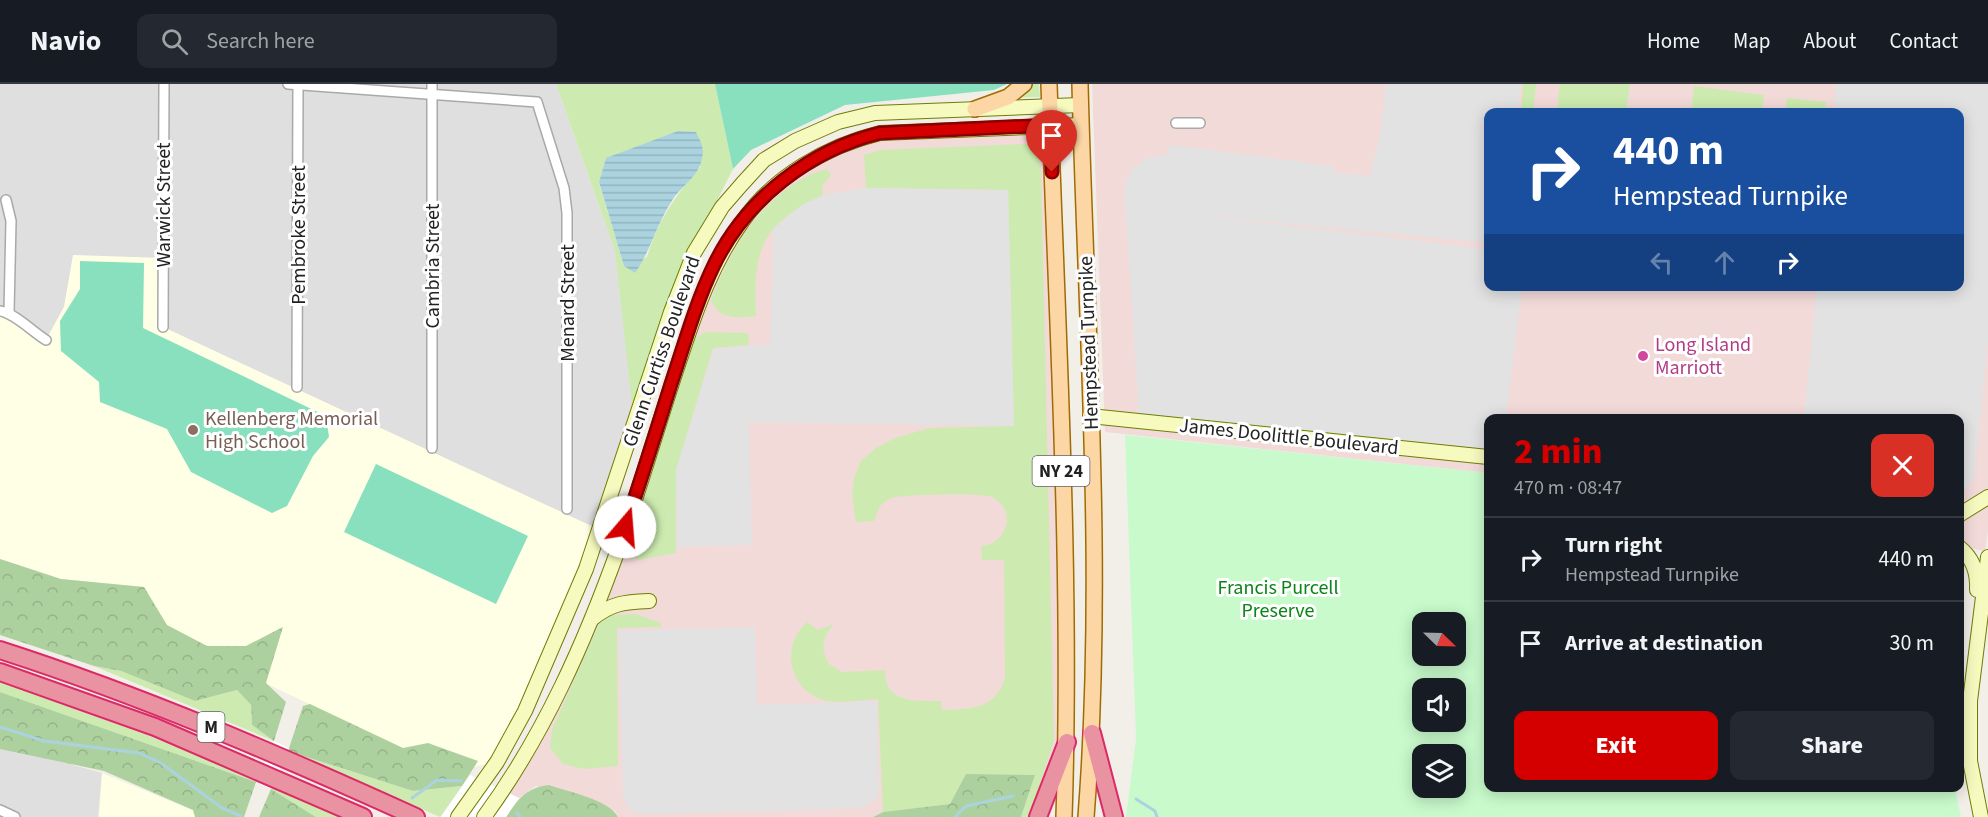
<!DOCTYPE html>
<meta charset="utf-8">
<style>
:root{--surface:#171b24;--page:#242831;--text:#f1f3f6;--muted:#9ea1a6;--line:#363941;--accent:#d40000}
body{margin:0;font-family:"Source Sans 3",sans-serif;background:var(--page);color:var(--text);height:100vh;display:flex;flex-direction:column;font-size:22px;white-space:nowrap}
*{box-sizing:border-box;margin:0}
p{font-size:20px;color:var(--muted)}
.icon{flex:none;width:33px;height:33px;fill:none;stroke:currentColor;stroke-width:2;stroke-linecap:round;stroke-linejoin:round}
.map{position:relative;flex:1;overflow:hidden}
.details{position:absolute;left:1484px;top:330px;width:480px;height:378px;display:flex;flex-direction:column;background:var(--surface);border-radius:12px;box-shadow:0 3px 15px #0003}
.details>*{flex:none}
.guide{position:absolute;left:1484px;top:24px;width:480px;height:183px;border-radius:12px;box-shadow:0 3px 15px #0003;background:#1a4fa0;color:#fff;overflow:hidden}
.needle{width:39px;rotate:113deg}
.controls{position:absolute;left:1412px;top:528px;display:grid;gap:12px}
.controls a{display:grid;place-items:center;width:54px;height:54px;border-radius:12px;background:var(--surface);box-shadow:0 3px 15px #0003;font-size:30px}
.pin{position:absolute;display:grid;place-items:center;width:51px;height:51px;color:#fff;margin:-62px -26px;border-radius:50% 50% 50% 0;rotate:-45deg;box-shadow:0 0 6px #0007}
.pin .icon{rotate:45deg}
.me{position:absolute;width:66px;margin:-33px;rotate:18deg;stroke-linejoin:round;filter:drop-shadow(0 0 4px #0008)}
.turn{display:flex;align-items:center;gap:21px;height:126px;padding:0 30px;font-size:27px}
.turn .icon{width:78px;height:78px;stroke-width:2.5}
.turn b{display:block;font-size:42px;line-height:51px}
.lanes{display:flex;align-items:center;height:57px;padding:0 30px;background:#0003;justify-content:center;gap:30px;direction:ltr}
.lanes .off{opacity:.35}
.round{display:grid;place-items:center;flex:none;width:63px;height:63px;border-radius:12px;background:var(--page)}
.head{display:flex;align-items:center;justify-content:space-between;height:102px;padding:0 30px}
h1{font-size:36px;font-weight:800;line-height:45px;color:var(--accent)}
.button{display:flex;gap:12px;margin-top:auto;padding:12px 30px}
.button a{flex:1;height:69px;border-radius:12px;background:var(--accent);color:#fff;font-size:24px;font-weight:800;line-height:69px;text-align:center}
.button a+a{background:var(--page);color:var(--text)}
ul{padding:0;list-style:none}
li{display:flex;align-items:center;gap:18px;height:84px;padding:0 30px;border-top:2px solid var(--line)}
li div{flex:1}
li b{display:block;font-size:22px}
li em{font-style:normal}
header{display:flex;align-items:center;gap:36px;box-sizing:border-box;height:84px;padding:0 30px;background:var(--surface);border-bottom:2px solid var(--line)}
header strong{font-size:28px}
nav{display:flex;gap:33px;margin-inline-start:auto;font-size:21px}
.search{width:420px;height:54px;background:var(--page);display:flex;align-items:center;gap:15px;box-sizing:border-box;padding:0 21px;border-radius:12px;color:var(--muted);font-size:22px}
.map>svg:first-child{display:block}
.residential{fill:#e0dfdf}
.commercial{fill:#f2dad9;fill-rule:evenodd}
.education{fill:#ffffe5}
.grass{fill:#cdebb0;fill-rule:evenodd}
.forest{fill:url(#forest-crowns)}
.park{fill:#c8facc;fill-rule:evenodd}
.pitch{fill:#88e0be}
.parking{fill:#e2e2e2}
.water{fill:url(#water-rules)}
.pier{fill:#fff}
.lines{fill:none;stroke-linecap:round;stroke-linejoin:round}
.stream{stroke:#aad3df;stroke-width:3}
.street-casing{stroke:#a9a9a9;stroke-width:12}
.secondary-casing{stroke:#707d05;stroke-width:16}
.primary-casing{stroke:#a06b00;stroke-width:18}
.highway-casing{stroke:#dc2a67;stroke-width:20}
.street{stroke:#fff;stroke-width:9}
.secondary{stroke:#f7fabf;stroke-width:14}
.primary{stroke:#fcd6a4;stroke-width:15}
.highway{stroke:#e892a2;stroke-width:16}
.route-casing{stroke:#8a0000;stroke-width:15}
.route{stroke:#d40000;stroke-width:10}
.hotel-dot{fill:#d1479c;stroke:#fff;stroke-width:2}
.education-dot{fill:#8d6e63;stroke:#fff;stroke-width:2}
.labels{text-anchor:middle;stroke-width:6;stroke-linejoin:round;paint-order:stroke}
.shield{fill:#fff;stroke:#646464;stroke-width:1.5}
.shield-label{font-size:18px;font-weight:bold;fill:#222}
.street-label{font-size:20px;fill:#222;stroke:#fff}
.hotel-label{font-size:20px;fill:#b23c85;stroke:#fff;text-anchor:start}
.education-label{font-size:20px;fill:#785e54;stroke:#fff;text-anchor:start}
.park-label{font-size:20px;fill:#0c8416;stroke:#fff}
</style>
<header>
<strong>Navio</strong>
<div class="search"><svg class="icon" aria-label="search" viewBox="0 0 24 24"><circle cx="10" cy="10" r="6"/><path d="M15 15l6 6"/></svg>Search here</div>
<nav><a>Home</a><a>Map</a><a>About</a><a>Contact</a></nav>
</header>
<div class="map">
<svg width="1988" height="733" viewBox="0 0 1988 733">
<defs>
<pattern id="forest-crowns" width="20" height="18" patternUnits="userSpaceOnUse" patternTransform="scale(1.5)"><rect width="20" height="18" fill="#add19e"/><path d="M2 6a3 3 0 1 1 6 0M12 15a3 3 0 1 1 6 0" fill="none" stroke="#95b388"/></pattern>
<pattern id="water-rules" width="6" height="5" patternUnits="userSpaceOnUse" patternTransform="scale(1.5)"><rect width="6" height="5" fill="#aad3df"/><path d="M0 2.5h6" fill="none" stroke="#92b5bf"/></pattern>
</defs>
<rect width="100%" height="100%" fill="#f2efe9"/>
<g class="residential">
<polygon points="0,0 556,0 615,167 631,298 634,339 600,446 163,243 74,171 64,223 46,256 0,227"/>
<polygon points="0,661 102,689 98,733 0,733"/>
</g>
<g class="commercial">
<path d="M1092 0H1988V447L1985 467 1959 462V334H1488V389L1105 348ZM1488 28H1959V202H1488Z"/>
<polygon points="1054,43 1063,643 1054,688 950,720 883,728 873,733 618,733 615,727 536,702 519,714 506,708 582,559 687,257 743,139 796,88 875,52"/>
</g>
<g class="education">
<polygon points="73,171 163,174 163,243 600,446 495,678 452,688 259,596 282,543 246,562 207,562 167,541 144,503 61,495 0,475 0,227 46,256 64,223"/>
<polygon points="102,689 209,733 99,733"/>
</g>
<g class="grass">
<path d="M556 0H715L733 85 696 158 634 339 615 167ZM606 74 701 82C676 111 658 136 647 173L624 182 599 99Z"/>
<polygon points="1027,0 1039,0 1040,13 1012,14"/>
<polygon points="1523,0 1536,0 1533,28 1521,28"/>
<polygon points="1560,0 1630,0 1626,28 1557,28"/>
<polygon points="1694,2 1764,11 1762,28 1691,28"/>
<polygon points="1787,14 1826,18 1825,28 1785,28"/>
<path d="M1027 60 1037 65 1041 88 1054 657 1033 722 1038 725 1032 733H1021L1035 691 966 690 950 720 883 728 878 615C865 616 834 620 823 616 787 603 781 562 807 538L818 546 834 540C822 553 820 565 829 580L842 588 885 586C884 620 917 617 941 617L942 626C970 625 995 626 1005 594L1004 476H982L981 462C1007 460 1018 426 992 413 984 409 901 410 891 414 887 416 883 419 880 422L874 437 856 438 852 410 854 394 861 377 876 364 895 354 930 344 1014 342 1008 106 866 104 864 71 881 66Z"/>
<path d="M827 85 831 91 822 102 823 111C760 141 753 166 756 232 736 234 720 236 711 217 729 165 769 100 827 85Z"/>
<polygon points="705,248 748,249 749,261 713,264 676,386 676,469 638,476 623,462 693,256"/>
<polygon points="636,530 661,539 661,543 617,544 618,682 584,685 563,680 550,664 552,646 603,531"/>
<polygon points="94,582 121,587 195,617 237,606 251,621 252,641 274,657"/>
<polygon points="0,598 147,651 257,696 256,698 0,608"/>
<polygon points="288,667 413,707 462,702 440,733"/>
<polygon points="273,701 340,733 316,733 271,705"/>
</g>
<g class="forest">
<polygon points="0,475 61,495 144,503 167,541 207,562 246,562 283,543 266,599 286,618 274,657 252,641 251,621 237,606 195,617 121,587 94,582 0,551"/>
<polygon points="0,608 256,698 244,733 195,733 193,726 104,687 0,665"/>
<polygon points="310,620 403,664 428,659 478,677 462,702 413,707 288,667 303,622"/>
<polygon points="966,690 1035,691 1021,733 873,733 883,728 950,720"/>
<path d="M549 701C566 707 610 716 618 733H506C517 716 527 703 549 701Z"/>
<polygon points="271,705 316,733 259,733"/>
</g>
<path class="park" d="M1125 351 1488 389V704H1955L1961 733H1126L1136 655ZM1422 538H1455V572H1422ZM1422 604H1455V638H1422ZM1422 670H1455V704H1422Z"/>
<g class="pitch">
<polygon points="715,0 1007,0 994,6 845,21 751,66 733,85"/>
<polygon points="80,177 144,179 143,244 326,332 329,353 313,372 287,422 272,429 191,388 167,345 100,318 99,298 61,267 60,237 80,205"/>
<polygon points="376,380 528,452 496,520 344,448"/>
</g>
<g class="parking">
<polygon points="1386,0 1521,0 1518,28 1488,28 1488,159 1180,129 1488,165 1488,202 1522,203 1506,334 1488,334 1488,365 1139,330 1125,115 1126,98 1131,87 1146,74 1167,71 1169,61 1334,82 1334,88 1370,92 1380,52"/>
<polygon points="1836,0 1988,0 1988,256 1974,394 1959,411 1959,334 1804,334 1817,203 1959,202 1959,28 1834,28"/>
<polygon points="866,104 1008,106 1014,342 749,338 752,461 677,463 676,386 714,264 770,261 774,144 802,121 823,111"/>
<polygon points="755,543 757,621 877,617 879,706 876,715 861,724 643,730 631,727 624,717 623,706 619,547"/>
</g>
<path class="water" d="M678 47 696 48C702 60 705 65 701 78 698 92 681 103 673 115 657 139 651 166 635 189L624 182 599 98 606 74Z"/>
<g class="pier">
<polygon points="274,657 289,664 271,705 256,698"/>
<polygon points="470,691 519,714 506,733 441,733"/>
</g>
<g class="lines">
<g class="stream">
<polyline points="0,643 44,657 139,669 161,679 222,724 241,732"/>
<polyline points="412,714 437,696 461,697"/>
<polyline points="1136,715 1155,727 1157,733"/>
<polyline points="517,729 520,733"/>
<polyline points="955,733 966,722 1013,712"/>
</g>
<g class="street-casing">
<g id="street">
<polyline points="288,0 537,18 564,104 567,129 567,425"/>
<polyline points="1176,39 1200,39"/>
<polyline points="6,116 11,137 9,228"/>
<path d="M0 227C13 228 33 248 46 256"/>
<polyline points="163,243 164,0"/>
<polyline points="297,303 298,0"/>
<polyline points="432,364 432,0"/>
<polyline points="0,726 15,733"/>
</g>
</g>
<g class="secondary-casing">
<g id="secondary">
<polyline points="1090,332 1488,373"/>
<polyline points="1959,431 1988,413"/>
<path d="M1959 463C1973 474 1978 488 1977 506"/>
<path d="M592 535C611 519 625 518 649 517"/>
<polyline points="458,733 497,678 525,627 586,485 671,228 694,169 722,123 742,100 764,76 795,57 838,38 875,29 1080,21"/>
<path d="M484 733C544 651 585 558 619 463 642 399 660 333 682 269 697 223 713 178 742 138 773 93 827 62 880 49L1081 41"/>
<polyline points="1981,733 1970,677 1970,617 1988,473"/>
</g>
</g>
<g class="primary-casing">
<g id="primary">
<path d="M1049 0C1057 244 1072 489 1064 733"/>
<path d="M1080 0C1086 244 1105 489 1086 733"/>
<polyline points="975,25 1008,13 1024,0"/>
</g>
</g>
<g class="highway-casing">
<g id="highway">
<path d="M0 566C143 612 279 671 416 733"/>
<polyline points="0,588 155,643 363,733"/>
<polyline points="1092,649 1114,733"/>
<polyline points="1038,733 1067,658"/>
</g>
</g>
<use href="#street" class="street"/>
<use href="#secondary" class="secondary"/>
<use href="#primary" class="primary"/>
<use href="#highway" class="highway"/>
</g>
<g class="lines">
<g class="route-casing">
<path id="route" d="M625 443C641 396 656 348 671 300 684 261 696 218 714 181 746 115 810 66 880 49L1051 41 1052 88"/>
</g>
<use href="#route" class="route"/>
</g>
<circle class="hotel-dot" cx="1643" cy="272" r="6"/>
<circle class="education-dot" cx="193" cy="346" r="6"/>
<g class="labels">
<g class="shield">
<rect x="1032.5" y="372" width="57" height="30" rx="4.5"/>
<rect x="197.5" y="628" width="27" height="30" rx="4.5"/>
</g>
<g class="shield-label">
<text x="1061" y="393">NY 24</text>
<text x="211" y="649">M</text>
</g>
<g class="street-label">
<text transform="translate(163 121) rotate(-90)" y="7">Warwick Street</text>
<text transform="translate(298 151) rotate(-90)" y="7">Pembroke Street</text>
<text transform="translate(432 182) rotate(-90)" y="7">Cambria Street</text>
<text transform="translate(567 219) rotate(-90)" y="7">Menard Street</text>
<text transform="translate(1088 259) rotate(-92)" y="7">Hempstead Turnpike</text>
<text transform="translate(661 267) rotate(-71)" y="7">Glenn Curtiss Boulevard</text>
<text transform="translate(1289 352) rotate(6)" y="7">James Doolittle Boulevard</text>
</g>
<g class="hotel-label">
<text x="1655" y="267">Long Island<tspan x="1655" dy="23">Marriott</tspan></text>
</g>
<g class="education-label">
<text x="205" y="341">Kellenberg Memorial<tspan x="205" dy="23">High School</tspan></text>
</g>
<g class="park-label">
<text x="1278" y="510">Francis Purcell<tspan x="1278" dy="23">Preserve</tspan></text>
</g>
</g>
</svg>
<div class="controls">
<a><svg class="needle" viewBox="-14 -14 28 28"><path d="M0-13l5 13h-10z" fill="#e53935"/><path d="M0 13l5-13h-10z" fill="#9ea1a6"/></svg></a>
<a><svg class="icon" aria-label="sound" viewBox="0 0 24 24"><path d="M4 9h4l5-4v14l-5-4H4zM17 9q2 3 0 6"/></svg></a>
<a><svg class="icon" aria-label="layers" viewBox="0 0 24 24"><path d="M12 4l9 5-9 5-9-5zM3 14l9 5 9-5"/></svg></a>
</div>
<div class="pin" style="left:1052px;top:88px;background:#d93025"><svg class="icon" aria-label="arrive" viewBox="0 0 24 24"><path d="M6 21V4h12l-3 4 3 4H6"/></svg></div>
<svg class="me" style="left:625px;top:443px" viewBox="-20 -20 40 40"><circle r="19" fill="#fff"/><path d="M0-13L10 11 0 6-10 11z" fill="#d40000"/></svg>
<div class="guide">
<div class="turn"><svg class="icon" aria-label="right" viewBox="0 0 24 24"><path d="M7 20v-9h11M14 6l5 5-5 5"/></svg><div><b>440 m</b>Hempstead Turnpike</div></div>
<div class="lanes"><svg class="icon off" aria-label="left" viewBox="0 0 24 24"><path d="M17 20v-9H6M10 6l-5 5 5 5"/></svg><svg class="icon off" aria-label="ahead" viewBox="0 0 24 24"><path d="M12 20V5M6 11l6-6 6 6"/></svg><svg class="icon" aria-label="right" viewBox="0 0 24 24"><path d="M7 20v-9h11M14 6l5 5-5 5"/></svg></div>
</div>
<section class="details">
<div class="head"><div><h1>2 min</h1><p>470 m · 08:47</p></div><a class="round" style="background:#d93025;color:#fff"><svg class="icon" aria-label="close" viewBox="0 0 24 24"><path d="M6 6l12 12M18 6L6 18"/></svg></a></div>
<ul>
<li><svg class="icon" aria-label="right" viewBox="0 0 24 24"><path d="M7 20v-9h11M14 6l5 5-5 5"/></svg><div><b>Turn right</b><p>Hempstead Turnpike</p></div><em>440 m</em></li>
<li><svg class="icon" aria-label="arrive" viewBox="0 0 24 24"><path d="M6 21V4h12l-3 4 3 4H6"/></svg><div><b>Arrive at destination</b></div><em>30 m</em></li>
</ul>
<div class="button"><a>Exit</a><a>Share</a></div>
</section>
</div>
